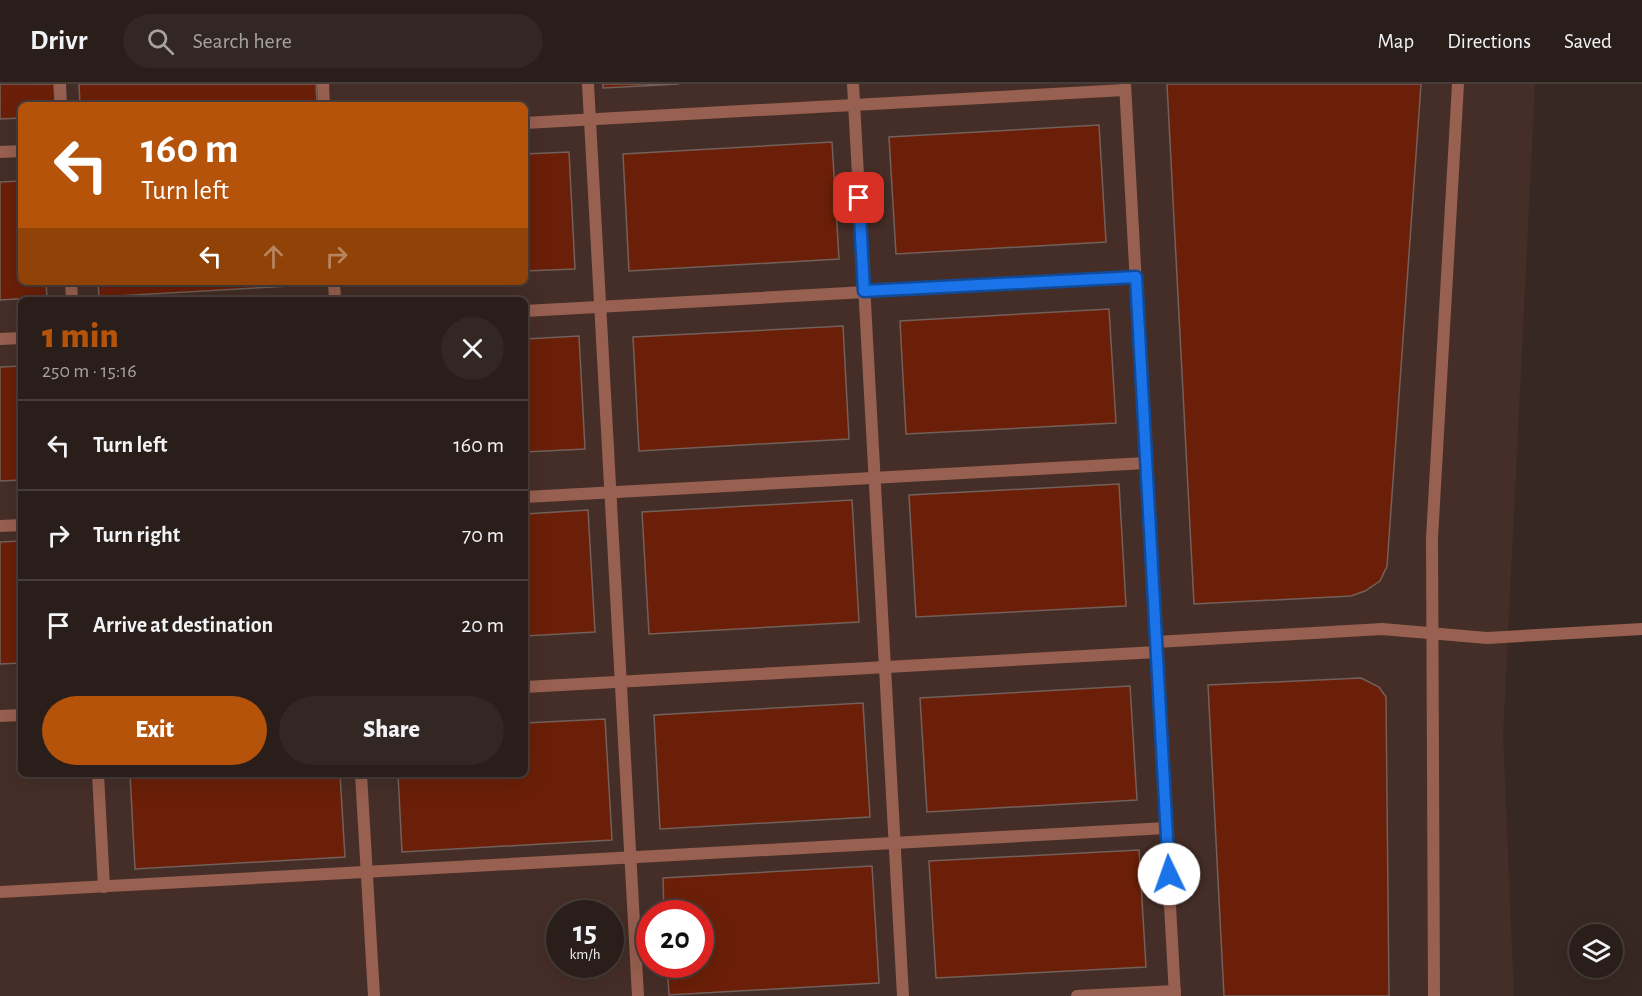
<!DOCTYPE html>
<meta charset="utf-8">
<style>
:root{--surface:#2a1e1a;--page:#322723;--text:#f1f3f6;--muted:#a5a2a2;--line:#463c39;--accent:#b45309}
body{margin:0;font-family:"Alegreya Sans",sans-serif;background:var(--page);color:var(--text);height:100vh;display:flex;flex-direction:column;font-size:22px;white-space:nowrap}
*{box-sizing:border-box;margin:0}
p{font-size:20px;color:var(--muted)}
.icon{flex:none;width:33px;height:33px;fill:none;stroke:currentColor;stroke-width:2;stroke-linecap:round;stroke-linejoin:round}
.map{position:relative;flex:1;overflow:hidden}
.details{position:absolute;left:18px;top:213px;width:510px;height:480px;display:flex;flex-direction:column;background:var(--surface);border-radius:9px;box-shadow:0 6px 24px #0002,0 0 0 2px var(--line)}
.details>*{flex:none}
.banner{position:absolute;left:18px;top:18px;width:510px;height:183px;border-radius:9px;box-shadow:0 6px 24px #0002,0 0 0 2px var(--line);background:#b45309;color:#fff;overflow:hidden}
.tools{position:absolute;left:1569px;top:840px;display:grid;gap:12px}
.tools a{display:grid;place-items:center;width:54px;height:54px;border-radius:50%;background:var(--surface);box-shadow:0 6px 24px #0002,0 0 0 2px var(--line);font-size:30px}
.speed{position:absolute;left:546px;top:816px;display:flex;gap:12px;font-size:30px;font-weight:700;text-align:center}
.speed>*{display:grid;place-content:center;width:78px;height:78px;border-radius:50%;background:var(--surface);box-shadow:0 6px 24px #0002,0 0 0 2px var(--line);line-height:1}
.speed small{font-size:15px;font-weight:400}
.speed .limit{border:9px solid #d22;background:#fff;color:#111}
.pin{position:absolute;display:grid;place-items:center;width:51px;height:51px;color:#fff;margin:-26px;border-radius:12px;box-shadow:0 3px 9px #0006}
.me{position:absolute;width:66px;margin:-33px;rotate:357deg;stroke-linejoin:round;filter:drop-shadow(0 0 4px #0008)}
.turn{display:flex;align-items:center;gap:21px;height:126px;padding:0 24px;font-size:27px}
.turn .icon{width:78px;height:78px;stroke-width:2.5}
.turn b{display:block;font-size:42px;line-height:51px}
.lanes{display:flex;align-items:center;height:57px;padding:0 24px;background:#0003;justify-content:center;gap:30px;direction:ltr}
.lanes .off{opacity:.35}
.round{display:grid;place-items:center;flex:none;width:63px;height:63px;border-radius:32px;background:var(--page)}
.summary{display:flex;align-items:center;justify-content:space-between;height:102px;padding:0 24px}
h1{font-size:36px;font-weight:800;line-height:45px;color:var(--accent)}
.button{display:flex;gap:12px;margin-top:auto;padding:12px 24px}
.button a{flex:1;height:69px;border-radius:36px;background:var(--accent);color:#fff;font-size:24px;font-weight:800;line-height:69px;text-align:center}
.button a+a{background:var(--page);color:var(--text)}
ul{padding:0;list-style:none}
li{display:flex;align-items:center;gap:18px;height:90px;padding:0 24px;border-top:2px solid var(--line)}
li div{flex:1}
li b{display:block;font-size:22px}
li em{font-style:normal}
header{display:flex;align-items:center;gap:36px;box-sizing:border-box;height:84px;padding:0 30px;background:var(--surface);border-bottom:2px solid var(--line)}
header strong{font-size:28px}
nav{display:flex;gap:33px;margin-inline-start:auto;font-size:21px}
.search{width:420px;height:54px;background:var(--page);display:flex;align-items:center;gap:15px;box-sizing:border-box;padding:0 21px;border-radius:33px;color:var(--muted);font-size:22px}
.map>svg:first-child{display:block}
.built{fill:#452e27;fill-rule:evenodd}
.building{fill:#6b1f08;stroke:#73605a;stroke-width:1.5}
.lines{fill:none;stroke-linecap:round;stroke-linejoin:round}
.lane{stroke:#986050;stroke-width:12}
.route-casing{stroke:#114b97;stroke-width:15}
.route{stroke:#1a73e8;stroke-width:10}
</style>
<header>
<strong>Drivr</strong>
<div class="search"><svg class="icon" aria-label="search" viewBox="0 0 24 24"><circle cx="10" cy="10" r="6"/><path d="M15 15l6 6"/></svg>Search here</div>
<nav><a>Map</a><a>Directions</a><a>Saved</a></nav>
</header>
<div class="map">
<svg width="1642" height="912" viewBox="0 0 1642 912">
<rect width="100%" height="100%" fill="#382823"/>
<path class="built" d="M0 0H1535L1503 652 1514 912H0ZM21 21H525V198H21ZM21 216H525V690H21ZM560 830H610V880H560ZM650 830H700V880H650Z"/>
<g class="building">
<polygon points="0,0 54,0 55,21 21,21 21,34 0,35"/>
<polygon points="79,0 316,0 317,19 278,21 80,21"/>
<polygon points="603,0 679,0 603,4"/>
<polygon points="1167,0 1421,0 1387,482 1380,497 1365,507 1351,512 1194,520"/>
<polygon points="1099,41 1106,158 896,170 889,53"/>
<polygon points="832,58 839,175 629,187 623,70"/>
<polygon points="569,68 575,185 525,187 525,70"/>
<polygon points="21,97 21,198 46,198 47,213 0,216 0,98"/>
<polygon points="98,198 308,198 308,201 99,213"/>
<polygon points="1109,225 1116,339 906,350 900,237"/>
<polygon points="843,242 849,355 639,367 633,253"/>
<polygon points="579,252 585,365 525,368 525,255"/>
<polygon points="21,282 21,396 0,397 0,283"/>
<polygon points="1119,400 1126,522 916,533 909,411"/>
<polygon points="852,416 859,538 649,550 642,428"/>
<polygon points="588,426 595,548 525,552 525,430"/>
<polygon points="21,457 21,579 0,580 0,458"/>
<polygon points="1361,594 1379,603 1386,613 1389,912 1224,912 1208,601"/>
<polygon points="1130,602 1137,716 927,728 920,614"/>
<polygon points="863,619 870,733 660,745 654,631"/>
<polygon points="605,635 612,756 402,768 398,690 525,690 525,639"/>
<polygon points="130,690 340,690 345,773 135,785"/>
<polygon points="1139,766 1146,883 936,894 929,777"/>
<polygon points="872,782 879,899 669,911 667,880 700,880 700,830 664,830 663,794"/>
</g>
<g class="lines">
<g class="lane">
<polyline points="60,0 61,21"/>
<polyline points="323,0 324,21"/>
<polyline points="588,0 638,912"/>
<polyline points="853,0 903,912"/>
<polyline points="1125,0 1175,912"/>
<polyline points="525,39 1125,6"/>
<polyline points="0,68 21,67"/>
<polyline points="71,198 72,216"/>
<polyline points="334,198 335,216"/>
<polyline points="525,227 1136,193"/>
<polyline points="0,255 21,254"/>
<polyline points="525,413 1146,379"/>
<polyline points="0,442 21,441"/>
<polyline points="1156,558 1382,545 1487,554 1642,545"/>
<polyline points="525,603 1157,568"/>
<polyline points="0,632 21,631"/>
<polyline points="98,690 104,803"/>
<polyline points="361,690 374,912"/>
<polyline points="0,808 1166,744"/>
<polyline points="1077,912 1175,907"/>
<polyline points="1434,912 1432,454 1458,0"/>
</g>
</g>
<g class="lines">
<g class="route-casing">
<polyline id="route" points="859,114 864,207 1136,193 1169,790"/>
</g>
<use href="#route" class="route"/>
</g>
</svg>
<div class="tools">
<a><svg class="icon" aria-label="layers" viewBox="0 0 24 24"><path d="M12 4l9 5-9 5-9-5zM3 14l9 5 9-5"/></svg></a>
</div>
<div class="speed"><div>15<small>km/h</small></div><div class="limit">20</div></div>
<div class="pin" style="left:859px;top:114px;background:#d93025"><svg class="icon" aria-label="arrive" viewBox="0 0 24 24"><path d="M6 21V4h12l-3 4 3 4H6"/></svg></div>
<svg class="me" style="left:1169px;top:790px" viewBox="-20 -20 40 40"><circle r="19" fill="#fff"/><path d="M0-13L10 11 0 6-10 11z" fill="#1a73e8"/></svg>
<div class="banner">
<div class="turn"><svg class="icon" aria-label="left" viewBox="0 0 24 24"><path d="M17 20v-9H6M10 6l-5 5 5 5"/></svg><div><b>160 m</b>Turn left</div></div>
<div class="lanes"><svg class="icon" aria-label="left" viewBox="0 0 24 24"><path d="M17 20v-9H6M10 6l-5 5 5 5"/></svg><svg class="icon off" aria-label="ahead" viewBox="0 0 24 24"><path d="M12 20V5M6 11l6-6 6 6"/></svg><svg class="icon off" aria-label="right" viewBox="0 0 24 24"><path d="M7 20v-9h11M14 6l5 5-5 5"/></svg></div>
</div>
<section class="details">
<div class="summary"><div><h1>1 min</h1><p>250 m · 15:16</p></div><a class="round"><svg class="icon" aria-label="close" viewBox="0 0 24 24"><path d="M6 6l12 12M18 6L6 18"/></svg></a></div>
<ul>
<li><svg class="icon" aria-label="left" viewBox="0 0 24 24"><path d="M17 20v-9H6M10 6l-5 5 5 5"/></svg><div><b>Turn left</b></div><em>160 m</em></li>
<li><svg class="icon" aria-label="right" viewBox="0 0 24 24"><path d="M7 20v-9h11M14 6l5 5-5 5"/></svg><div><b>Turn right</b></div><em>70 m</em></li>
<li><svg class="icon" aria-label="arrive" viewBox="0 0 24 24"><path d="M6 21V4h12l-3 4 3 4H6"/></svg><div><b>Arrive at destination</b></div><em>20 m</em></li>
</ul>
<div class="button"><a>Exit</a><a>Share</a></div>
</section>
</div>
